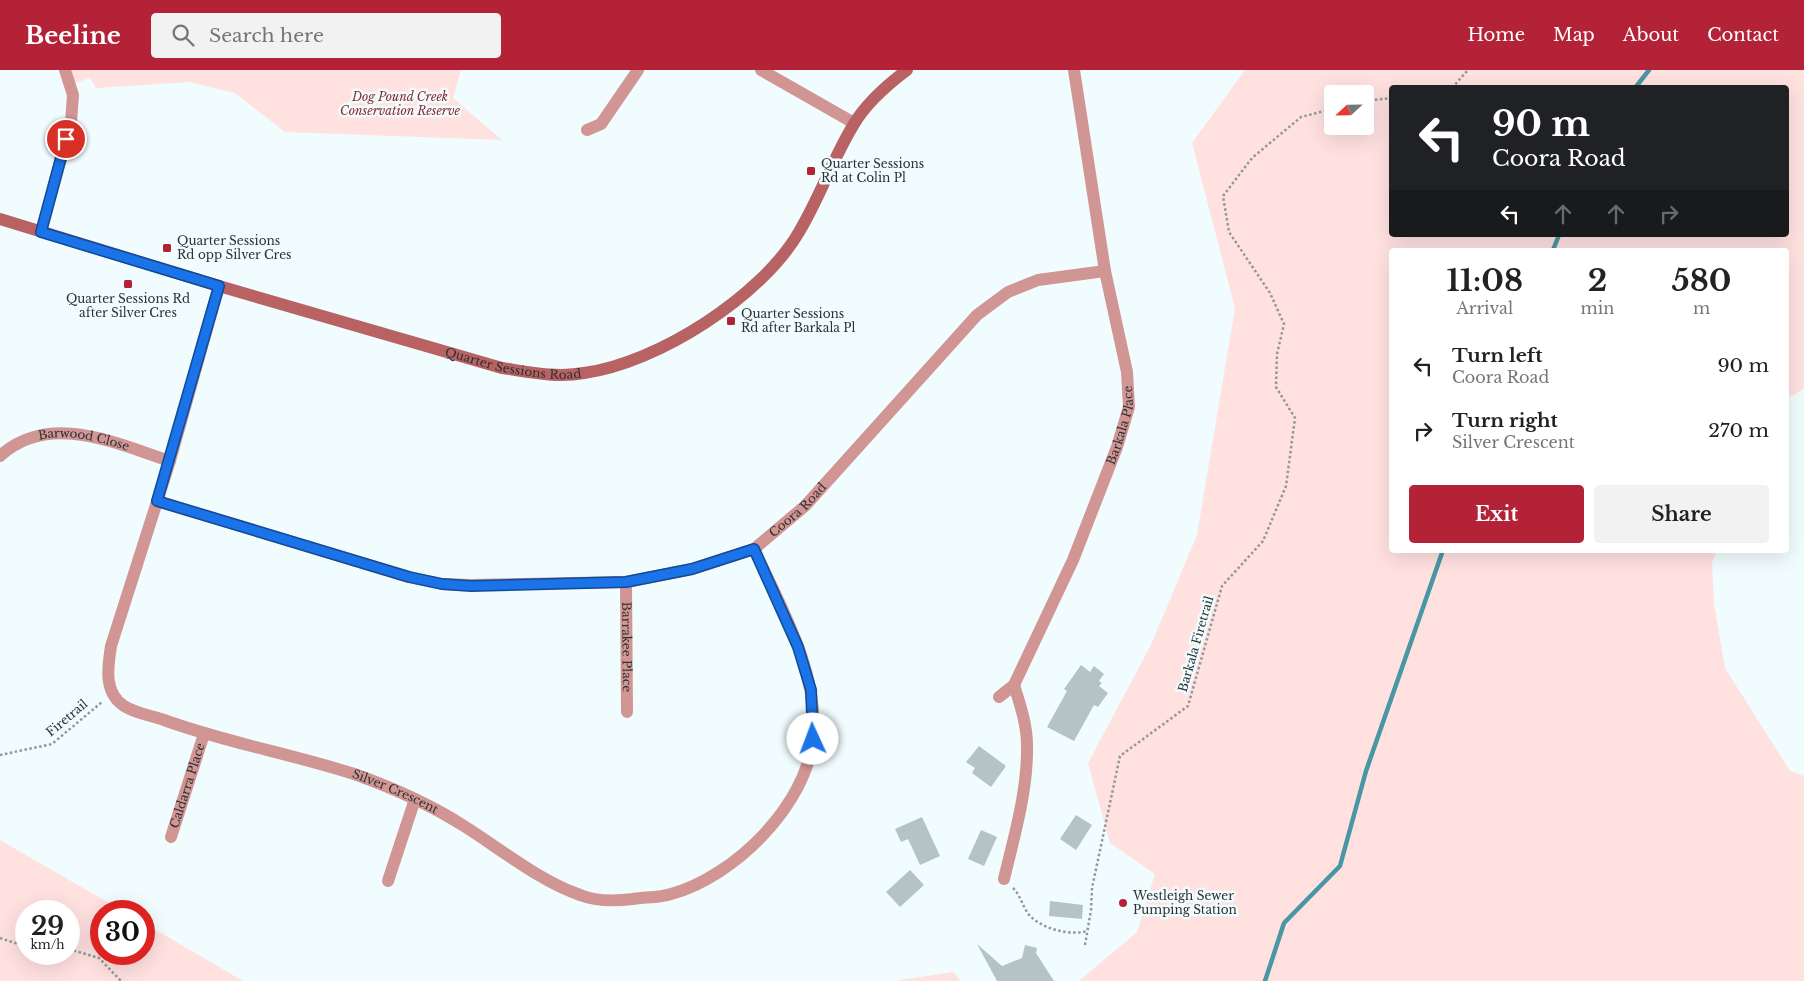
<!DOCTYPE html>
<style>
:root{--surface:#fff;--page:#f2f2f2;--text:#222;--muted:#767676;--accent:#b42238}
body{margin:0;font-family:"Libre Baskerville",serif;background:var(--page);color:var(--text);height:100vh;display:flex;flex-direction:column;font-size:19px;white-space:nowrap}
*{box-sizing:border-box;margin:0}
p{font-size:16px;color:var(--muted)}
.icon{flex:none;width:28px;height:28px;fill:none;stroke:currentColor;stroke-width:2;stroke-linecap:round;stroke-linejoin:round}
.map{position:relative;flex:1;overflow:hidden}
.side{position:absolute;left:1389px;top:178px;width:400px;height:305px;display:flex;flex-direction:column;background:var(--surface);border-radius:5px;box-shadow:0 5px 20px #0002}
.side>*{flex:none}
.hud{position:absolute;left:1389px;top:15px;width:400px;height:152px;border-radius:5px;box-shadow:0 5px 20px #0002;background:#202124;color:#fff;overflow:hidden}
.needle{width:32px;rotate:248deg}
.fabs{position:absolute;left:1324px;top:15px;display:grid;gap:10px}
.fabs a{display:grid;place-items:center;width:50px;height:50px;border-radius:5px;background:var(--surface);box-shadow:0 5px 20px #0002;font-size:25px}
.speed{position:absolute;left:15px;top:830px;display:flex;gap:10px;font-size:25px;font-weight:700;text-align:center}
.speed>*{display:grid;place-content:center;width:65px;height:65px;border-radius:50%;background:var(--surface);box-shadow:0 5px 20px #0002;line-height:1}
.speed small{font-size:12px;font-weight:400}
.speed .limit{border:8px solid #d22;background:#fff;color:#111}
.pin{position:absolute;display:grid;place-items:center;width:42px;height:42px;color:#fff;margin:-21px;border:2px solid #fff;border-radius:50%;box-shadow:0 1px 5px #0007}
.me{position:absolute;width:55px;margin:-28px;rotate:358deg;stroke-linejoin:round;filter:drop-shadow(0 0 4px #0008)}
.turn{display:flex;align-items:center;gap:18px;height:105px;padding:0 20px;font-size:22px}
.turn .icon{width:65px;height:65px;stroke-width:2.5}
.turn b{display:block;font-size:35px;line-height:42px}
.lanes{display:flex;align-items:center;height:48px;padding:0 20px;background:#0003;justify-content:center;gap:25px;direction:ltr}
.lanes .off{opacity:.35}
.eta{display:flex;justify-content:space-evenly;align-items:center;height:85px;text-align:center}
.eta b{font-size:30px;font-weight:700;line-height:35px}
.button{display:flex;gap:10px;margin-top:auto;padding:10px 20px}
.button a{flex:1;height:58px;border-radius:5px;background:var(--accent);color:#fff;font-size:20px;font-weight:700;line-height:58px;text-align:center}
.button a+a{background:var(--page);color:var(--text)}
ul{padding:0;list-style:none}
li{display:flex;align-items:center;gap:15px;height:65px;padding:0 20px}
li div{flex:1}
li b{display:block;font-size:19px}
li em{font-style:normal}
header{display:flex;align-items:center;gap:30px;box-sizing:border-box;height:70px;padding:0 25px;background:var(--accent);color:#fff}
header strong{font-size:24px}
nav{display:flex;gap:28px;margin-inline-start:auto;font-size:18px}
.search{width:350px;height:45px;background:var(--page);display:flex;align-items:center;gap:12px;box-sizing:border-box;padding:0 18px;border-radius:5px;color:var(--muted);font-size:19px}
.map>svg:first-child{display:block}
.green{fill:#ffe1e0;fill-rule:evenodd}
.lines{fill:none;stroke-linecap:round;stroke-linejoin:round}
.stream{stroke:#4996a5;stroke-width:4.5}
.building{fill:#b6c3c6}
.path{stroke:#90989a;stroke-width:2.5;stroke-dasharray:2.5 2.5;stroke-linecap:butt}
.street{stroke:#d19594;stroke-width:12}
.secondary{stroke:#b86264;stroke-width:12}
.route-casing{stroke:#114b97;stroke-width:12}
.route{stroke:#1a73e8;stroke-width:9}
.poi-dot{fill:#b42238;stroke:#f1fcfe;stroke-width:2}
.labels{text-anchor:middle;stroke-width:5;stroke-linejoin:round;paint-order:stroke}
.park-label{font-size:12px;font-style:italic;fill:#8b2831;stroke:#f1fcfe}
.poi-label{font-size:12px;fill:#2c3132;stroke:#f1fcfe;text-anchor:start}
.street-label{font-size:12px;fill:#2c3132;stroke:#f1fcfe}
</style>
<header>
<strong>Beeline</strong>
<div class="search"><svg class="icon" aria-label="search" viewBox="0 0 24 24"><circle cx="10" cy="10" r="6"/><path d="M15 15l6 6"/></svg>Search here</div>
<nav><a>Home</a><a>Map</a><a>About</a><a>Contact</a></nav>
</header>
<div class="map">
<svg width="1804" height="911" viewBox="0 0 1804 911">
<rect width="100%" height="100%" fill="#f1fcfe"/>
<g class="green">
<polygon points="70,0 461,0 453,28 502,70 285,62 235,23 189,12 96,18 90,8 75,13"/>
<path d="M1245 0H1804V319L1786 329V180H1391V480H1717L1712 493 1714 534 1725 598 1790 701 1804 706V911H1079L1137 862 1155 804 1110 773 1088 693 1151 575 1197 465 1235 238 1192 73ZM1391 18H1786V165H1391ZM1332 24H1365V56H1332Z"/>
<path d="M0 770 123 841H101V884H144V853L243 911H0ZM69 841V884H26V841Z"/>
<polygon points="954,902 960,911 893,911"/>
</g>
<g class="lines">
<g class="stream">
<polyline points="1635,18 1649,0"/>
<polyline points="1553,180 1559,165"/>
<polyline points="1265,911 1284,853 1340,796 1366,701 1443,480"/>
</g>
</g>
<g class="building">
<polygon points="1081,595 1090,602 1094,596 1104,604 1099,611 1102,613 1099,616 1108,623 1098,637 1094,635 1074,671 1047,657 1067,621 1064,619"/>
<polygon points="979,676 1006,696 991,717 972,703 975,698 966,692"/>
<polygon points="1076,745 1092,755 1076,780 1060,769"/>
<polygon points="922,747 940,786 920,795 908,769 901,772 895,759"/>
<polygon points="981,760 997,767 984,796 968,789"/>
<polygon points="910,800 924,815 900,837 886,822"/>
<polygon points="1050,831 1083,835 1082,849 1049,846"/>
<polygon points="977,874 1002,896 1022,888 1025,875 1037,878 1036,883 1054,911 997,911"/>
</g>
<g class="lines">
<g class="path">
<polyline points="1452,18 1468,0"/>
<polyline points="1365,31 1391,28"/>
<polyline points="0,685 52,674 102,632"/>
<path d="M1013 818C1021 826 1023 838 1030 846 1043 859 1070 866 1087 861"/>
<polyline points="0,868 15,873 26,874"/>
<polyline points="1085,875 1091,840 1092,818 1120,686 1188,636 1222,516 1263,471 1286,416 1295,348 1276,317 1277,284 1284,254 1270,223 1229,162 1223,126 1252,88 1301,47 1332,39"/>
<polyline points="69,879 99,888 121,911"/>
</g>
<g class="street">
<polyline points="761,0 854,53"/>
<polyline points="587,60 601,54 638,0"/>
<polyline points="41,162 71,52 73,25 65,0"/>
<path id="s1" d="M219 216 170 391 111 576C108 596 103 622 124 636 135 643 152 646 164 650 227 673 293 684 357 705 393 718 431 735 464 756 502 780 538 810 580 825 595 831 617 831 633 829 646 827 659 828 671 824 734 807 807 735 813 668 819 601 781 538 754 479"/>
<path id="s2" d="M0 386C50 341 117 374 170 391"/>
<path id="s3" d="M157 431 409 507 442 514 471 515 626 512 692 499 754 479 805 436 977 245 1008 222 1038 210 1105 201"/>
<path id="s4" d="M626 512 627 642"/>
<path id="s5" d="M999 627 1014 615 1073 490 1117 377 1129 337 1127 302 1105 201 1074 0"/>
<path id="s6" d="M171 767 204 664"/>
<path d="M1004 809C1014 767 1028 720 1027 675 1027 655 1020 634 1014 615"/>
<polyline points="388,811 415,729"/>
</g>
<path class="secondary" id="s7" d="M0 149 219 216 502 298C529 302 557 308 584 303 658 293 762 226 799 162 820 127 833 88 854 54 867 32 887 15 907 0"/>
</g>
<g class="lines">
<g class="route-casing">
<polyline id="route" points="66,69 41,162 219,216 157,431 409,507 442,514 471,516 626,512 692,499 754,479 798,577 811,620 813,669"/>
</g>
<use href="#route" class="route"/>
</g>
<g class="poi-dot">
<rect x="806" y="96" width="10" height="10" rx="2.5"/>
<rect x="162" y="173" width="10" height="10" rx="2.5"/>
<rect x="123" y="209" width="10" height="10" rx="2.5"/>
<rect x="726" y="246" width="10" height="10" rx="2.5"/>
<circle cx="1123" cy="833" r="5"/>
</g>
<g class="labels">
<g class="park-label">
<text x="400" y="31">Dog Pound Creek<tspan x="400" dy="14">Conservation Reserve</tspan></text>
</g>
<g class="poi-label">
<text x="821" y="98">Quarter Sessions<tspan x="821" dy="14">Rd at Colin Pl</tspan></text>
<text x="177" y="175">Quarter Sessions<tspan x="177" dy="14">Rd opp Silver Cres</tspan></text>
<text x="128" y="233" text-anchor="middle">Quarter Sessions Rd<tspan x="128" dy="14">after Silver Cres</tspan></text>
<text x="741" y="248">Quarter Sessions<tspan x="741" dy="14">Rd after Barkala Pl</tspan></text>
<text x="1133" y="830">Westleigh Sewer<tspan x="1133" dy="14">Pumping Station</tspan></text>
</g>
<g class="street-label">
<text dy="4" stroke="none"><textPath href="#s7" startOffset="534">Quarter Sessions Road</textPath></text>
<text dy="4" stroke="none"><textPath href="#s5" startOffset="301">Barkala Place</textPath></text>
<text dy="4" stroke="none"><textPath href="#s2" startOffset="90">Barwood Close</textPath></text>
<text dy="4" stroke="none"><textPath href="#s3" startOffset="672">Coora Road</textPath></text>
<text transform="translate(1196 574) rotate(-74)" y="4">Barkala Firetrail</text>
<text dy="4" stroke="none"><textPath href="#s4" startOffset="65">Barrakee Place</textPath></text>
<text transform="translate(67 648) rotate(-40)" y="4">Firetrail</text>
<text dy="4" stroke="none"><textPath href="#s6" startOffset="54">Caldarra Place</textPath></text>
<text dy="4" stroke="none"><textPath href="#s1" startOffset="726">Silver Crescent</textPath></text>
</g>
</g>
</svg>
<div class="fabs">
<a><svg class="needle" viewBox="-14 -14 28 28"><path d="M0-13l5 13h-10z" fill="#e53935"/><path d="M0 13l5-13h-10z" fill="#767676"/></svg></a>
</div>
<div class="speed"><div>29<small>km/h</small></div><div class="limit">30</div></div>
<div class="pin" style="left:66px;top:69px;background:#d93025"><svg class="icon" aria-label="arrive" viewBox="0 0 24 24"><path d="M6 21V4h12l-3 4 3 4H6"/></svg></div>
<svg class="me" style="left:813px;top:669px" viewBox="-20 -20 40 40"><circle r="19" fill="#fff"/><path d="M0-13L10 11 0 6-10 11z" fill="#1a73e8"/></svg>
<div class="hud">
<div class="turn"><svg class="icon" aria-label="left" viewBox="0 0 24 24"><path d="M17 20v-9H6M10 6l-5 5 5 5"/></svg><div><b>90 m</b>Coora Road</div></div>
<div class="lanes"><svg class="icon" aria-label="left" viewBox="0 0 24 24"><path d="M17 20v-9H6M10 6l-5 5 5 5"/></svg><svg class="icon off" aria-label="ahead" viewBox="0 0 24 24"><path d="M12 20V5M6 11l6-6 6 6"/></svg><svg class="icon off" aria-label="ahead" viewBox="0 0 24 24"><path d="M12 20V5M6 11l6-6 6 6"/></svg><svg class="icon off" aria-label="right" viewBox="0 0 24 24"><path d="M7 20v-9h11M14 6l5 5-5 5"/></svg></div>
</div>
<section class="side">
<div class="eta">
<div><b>11:08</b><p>Arrival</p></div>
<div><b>2</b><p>min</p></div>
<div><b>580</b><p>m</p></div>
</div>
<ul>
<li><svg class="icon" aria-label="left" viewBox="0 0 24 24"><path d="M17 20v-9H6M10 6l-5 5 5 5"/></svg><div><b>Turn left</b><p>Coora Road</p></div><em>90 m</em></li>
<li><svg class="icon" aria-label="right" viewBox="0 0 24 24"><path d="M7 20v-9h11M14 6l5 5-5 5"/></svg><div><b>Turn right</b><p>Silver Crescent</p></div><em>270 m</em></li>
</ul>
<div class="button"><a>Exit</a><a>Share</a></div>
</section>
</div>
